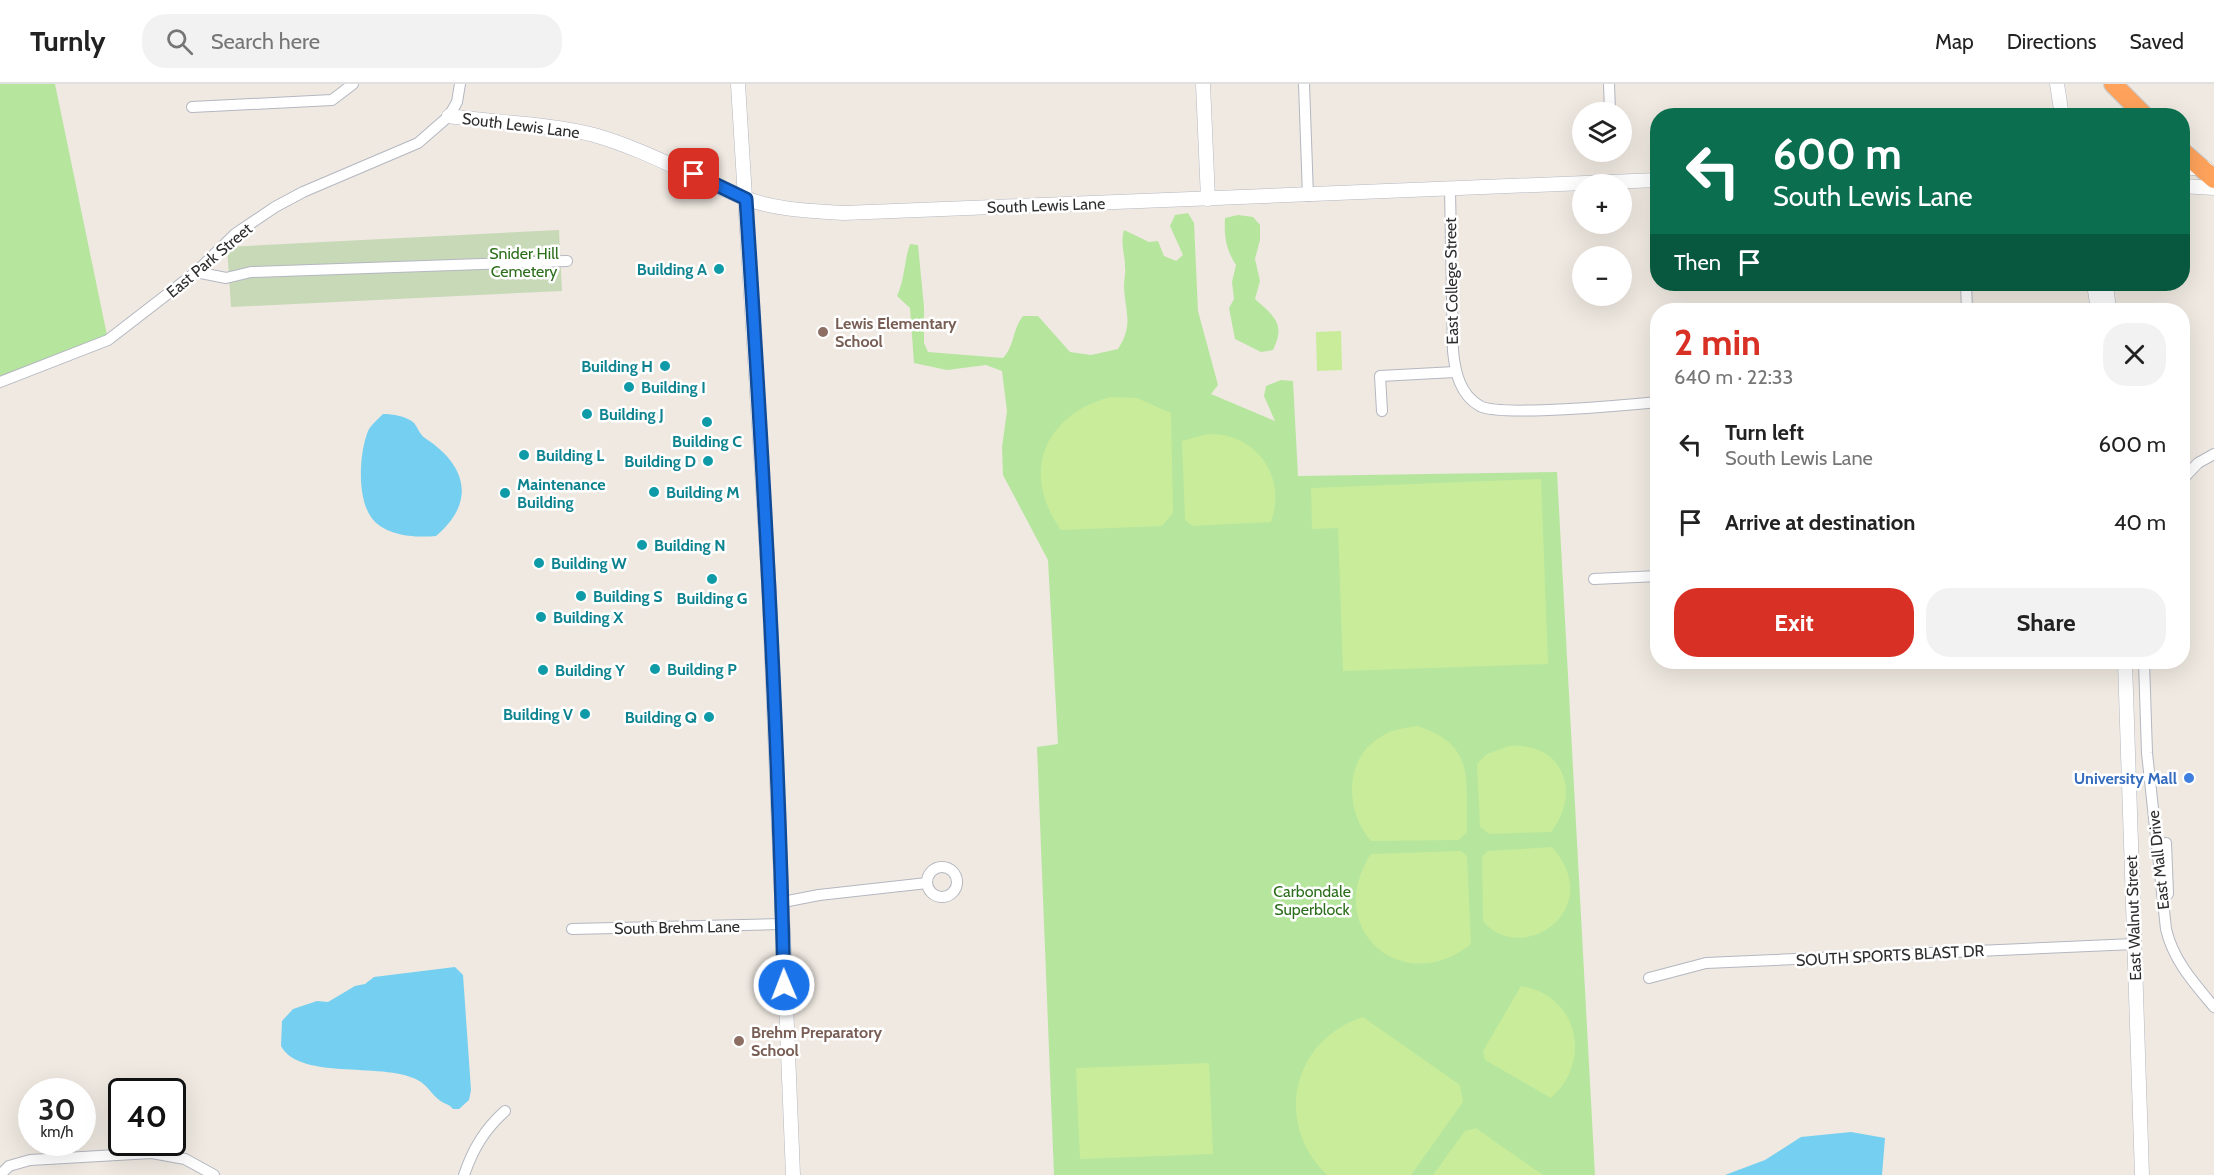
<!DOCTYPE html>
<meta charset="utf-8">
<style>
:root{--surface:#fff;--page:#f2f2f2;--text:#222;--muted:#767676;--line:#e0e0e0;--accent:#d93025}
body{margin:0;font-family:Cabin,sans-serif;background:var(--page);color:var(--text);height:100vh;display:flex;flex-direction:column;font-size:22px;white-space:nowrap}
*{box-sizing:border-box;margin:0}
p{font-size:20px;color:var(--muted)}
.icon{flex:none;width:33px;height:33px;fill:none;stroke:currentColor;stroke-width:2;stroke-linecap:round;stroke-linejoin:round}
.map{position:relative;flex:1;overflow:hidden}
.side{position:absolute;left:1650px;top:219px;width:540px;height:366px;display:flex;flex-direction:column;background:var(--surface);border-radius:24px;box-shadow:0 6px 24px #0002}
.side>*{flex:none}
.top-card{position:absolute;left:1650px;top:24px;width:540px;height:183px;border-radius:24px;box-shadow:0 6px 24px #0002;background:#0b6e4f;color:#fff;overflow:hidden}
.tools{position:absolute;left:1572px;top:18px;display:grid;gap:12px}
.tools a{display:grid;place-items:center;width:60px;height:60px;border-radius:50%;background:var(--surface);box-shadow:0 6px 24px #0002;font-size:30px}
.speed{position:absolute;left:18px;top:994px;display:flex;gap:12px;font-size:30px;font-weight:700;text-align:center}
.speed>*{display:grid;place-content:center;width:78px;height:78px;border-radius:50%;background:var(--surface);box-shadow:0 6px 24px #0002;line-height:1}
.speed small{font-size:15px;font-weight:400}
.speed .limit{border:3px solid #111;border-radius:9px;background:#fff;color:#111}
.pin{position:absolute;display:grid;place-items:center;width:51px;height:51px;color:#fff;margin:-26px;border-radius:12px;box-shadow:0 3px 9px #0006}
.me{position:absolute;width:66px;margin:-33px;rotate:359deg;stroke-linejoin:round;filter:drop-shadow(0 0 4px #0008)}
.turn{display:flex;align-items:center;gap:21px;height:126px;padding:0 24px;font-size:27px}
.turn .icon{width:78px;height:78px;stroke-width:2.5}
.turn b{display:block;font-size:42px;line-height:51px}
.then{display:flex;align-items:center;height:57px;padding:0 24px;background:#0003;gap:12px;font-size:22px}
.round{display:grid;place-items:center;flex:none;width:63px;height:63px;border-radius:24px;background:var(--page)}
.head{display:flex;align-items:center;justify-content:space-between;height:102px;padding:0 24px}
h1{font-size:36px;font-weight:700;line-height:45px;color:var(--accent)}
.action{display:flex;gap:12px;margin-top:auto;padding:12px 24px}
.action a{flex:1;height:69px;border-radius:24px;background:var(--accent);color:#fff;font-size:24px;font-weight:700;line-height:69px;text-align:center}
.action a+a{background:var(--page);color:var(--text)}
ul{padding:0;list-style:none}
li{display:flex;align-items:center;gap:18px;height:78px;padding:0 24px}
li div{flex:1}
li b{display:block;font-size:22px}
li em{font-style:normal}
header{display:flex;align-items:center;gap:36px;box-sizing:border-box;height:84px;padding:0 30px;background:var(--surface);border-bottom:2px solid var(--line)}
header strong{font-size:28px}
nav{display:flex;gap:33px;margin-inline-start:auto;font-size:21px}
.search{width:420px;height:54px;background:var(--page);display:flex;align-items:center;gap:15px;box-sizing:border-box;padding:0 21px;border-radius:24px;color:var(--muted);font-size:22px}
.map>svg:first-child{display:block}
.green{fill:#b6e59e}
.cemetery{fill:#c8d9b8}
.pitch{fill:#c9ec9a}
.water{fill:#75cff0}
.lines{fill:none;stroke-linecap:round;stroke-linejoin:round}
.street-casing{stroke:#b4b7c1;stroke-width:12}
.secondary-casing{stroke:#b4b7c1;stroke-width:15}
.highway-casing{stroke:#c9c9c9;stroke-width:20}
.street{stroke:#fff;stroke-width:10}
.secondary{stroke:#fff;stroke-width:14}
.highway{stroke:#ffa35c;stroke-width:18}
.route-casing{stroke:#114b97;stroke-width:15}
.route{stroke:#1a73e8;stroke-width:10}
.culture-dot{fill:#0f9aa8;stroke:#fff;stroke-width:2}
.education-dot{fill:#8d6e63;stroke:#fff;stroke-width:2}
.shop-dot{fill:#3f7fe0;stroke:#fff;stroke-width:2}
.labels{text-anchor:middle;stroke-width:5;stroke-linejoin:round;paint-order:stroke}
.street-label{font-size:16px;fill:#2e2e2e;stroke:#fff}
.park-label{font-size:16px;fill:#2c6e1b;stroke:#fff}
.culture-label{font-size:16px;font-weight:bold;fill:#0d838f;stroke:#fff;text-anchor:start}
.education-label{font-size:16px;font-weight:bold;fill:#785e54;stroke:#fff;text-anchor:start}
.shop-label{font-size:16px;font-weight:bold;fill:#366cbe;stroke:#fff;text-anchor:end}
</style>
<header>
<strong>Turnly</strong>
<div class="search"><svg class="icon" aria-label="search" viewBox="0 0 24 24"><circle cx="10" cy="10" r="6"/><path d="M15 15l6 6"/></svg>Search here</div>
<nav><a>Map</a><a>Directions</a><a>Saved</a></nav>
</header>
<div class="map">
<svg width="2214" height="1091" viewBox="0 0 2214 1091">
<rect width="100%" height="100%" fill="#efe9e1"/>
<g class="green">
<polygon points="0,0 55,0 108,256 0,298"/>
<path d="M1188 129 1194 139 1198 227 1218 301 1211 310 1275 337 1264 312 1266 302 1281 296 1293 297 1298 392 1557 388 1595 1091H1054L1037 663 1058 660 1048 476 1003 391 1002 363 1007 327 1002 287 986 281 947 286 914 279 910 224 897 212C905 195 904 177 910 160L918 161 924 223V259L928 268 1003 274C1015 261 1012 246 1023 232H1038L1070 268 1091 271 1118 265C1134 240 1125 229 1124 202 1124 196 1126 189 1125 183 1125 169 1120 160 1124 146L1149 158 1158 157 1164 172 1176 177 1183 171 1170 142 1175 131Z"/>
<path d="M1238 131 1253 133 1260 141V156L1255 175 1260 197 1255 215C1274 232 1286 240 1273 266L1261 268 1235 255 1229 224 1234 215 1232 198 1236 181C1226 166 1224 152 1225 134Z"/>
</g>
<polygon class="cemetery" points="559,146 562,207 231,223 227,163"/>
<g class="pitch">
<polygon points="1341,247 1342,286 1317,287 1316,248"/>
<path d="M1110 313 1137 314 1171 329 1173 429 1162 442 1061 446C1020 389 1044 331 1110 313Z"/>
<path d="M1208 350C1257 349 1287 393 1271 438L1192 442 1185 436 1182 357Z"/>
<polygon points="1541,395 1548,580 1343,587 1338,444 1312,445 1311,404"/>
<path d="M1417 642C1477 661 1465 695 1467 748L1459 756 1371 757C1345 727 1343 674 1382 652 1392 645 1405 644 1417 642Z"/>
<path d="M1509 662C1563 658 1582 708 1551 748L1489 750 1480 743 1477 680 1487 670Z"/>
<path d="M1552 763C1608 827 1520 883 1483 837L1482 773 1488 767Z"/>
<path d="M1461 767 1467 772 1471 860C1402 915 1322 844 1371 770Z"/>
<path d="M1521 902C1578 911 1593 977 1551 1014L1485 976 1483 967Z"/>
<path d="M1363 933 1460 1001 1463 1018 1411 1091H1327C1273 1039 1292 956 1363 933Z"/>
<polygon points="1209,979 1213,1070 1080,1075 1076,984"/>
<polygon points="1477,1044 1477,1045 1543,1091 1433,1091 1465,1047"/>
</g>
<g class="water">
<path d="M383 330C393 330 406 332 414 339 418 344 420 351 425 354 466 381 477 417 436 452 415 454 384 452 371 433 357 413 359 370 368 347 371 341 378 335 383 330Z"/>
<path d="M455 883 463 891 471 1006 469 1016 459 1025H453C448 1019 443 1020 438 1015 432 1010 428 1003 421 998 388 976 300 998 281 962L282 937 293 925 317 917 328 918 355 902 365 900 374 893Z"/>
<polygon points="1851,1048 1885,1054 1882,1091 1725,1091 1765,1076 1801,1053"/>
</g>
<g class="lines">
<g class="street-casing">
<g id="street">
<polyline points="1304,0 1308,112"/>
<polyline points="1609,0 1610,27"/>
<polyline points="192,23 332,16 353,0"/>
<path d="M1450 106 1453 267C1455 288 1460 311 1480 322 1499 333 1628 321 1658 318"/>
<polyline points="196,188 226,194 251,188 567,177"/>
<polyline points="1966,200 1967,226"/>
<polyline points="0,298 108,256 196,188 235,150 275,123 303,108 418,59 449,32 457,18 460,0"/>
<polyline points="1382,327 1380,292 1455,288"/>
<polyline points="2182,396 2198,379 2214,370"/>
<polyline points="1594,495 1658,492"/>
<path d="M2144 578 2147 669 2166 845C2173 876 2194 899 2214 923"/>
<polyline points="2166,759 2168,810"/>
<circle cx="942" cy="798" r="15"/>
<polyline points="783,818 819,811 927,799"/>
<polyline points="572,845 782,840"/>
<polyline points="1649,894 1706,879 2134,860"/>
<polyline points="0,1091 9,1082 30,1076 152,1069 185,1075 214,1091"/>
<path d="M464 1091C473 1065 484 1046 505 1027"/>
</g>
</g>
<g class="secondary-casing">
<g id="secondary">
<polyline points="738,0 769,504 793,1091"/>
<polyline points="1203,0 1208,115"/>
<polyline points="2057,0 2062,32"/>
<path d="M449 32C497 39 547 39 594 51 647 66 694 94 745 114 775 126 811 127 844 129L1658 96"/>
<polyline points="2182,84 2206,84"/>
<polyline points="2182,102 2214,104"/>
<polyline points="2094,200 2098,226"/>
<polyline points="2106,200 2109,226"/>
<polyline points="2125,578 2142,1091"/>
</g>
</g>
<g class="highway-casing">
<g id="highway">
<polyline points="2113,0 2145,32"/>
<polyline points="2182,67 2214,95"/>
</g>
</g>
<use href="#street" class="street"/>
<use href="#secondary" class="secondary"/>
<use href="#highway" class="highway"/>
</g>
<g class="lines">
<g class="route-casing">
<path id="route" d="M694 90 746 115C763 377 778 639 784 901"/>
</g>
<use href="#route" class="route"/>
</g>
<g class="culture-dot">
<circle cx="719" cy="185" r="6"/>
<circle cx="665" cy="282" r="6"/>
<circle cx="629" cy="303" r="6"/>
<circle cx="587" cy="330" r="6"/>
<circle cx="707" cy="338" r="6"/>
<circle cx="524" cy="371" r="6"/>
<circle cx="708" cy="377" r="6"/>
<circle cx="654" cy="408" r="6"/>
<circle cx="505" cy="409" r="6"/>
<circle cx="642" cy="461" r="6"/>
<circle cx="539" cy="479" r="6"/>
<circle cx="712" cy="495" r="6"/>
<circle cx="581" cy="512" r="6"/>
<circle cx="541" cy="533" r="6"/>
<circle cx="655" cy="585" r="6"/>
<circle cx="543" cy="586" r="6"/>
<circle cx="585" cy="630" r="6"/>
<circle cx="709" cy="633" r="6"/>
</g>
<g class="education-dot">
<circle cx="823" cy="248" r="6"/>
<circle cx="739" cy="957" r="6"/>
</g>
<circle class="shop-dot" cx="2189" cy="694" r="6"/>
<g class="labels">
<g class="street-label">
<text transform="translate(521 41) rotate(7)" y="6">South Lewis Lane</text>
<text transform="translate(1046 121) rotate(-2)" y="6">South Lewis Lane</text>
<text transform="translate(209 176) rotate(-40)" y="6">East Park Street</text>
<text transform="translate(1451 197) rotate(-91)" y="6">East College Street</text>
<text transform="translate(2158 776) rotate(-96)" y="6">East Mall Drive</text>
<text transform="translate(2133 834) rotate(-92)" y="6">East Walnut Street</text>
<text transform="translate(677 843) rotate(-1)" y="6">South Brehm Lane</text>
<text transform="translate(1890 871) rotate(-3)" y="6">SOUTH SPORTS BLAST DR</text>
</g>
<g class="park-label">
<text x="524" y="175">Snider Hill<tspan x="524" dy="18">Cemetery</tspan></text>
<text x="1312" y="813">Carbondale<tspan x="1312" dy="18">Superblock</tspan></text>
</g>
<g class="culture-label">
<text x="707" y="191" text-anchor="end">Building A</text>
<text x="653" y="288" text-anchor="end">Building H</text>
<text x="641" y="309">Building I</text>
<text x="599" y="336">Building J</text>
<text x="707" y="363" text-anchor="middle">Building C</text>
<text x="536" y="377">Building L</text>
<text x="696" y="383" text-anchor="end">Building D</text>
<text x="517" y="406">Maintenance<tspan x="517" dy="18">Building</tspan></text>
<text x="666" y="414">Building M</text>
<text x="654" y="467">Building N</text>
<text x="551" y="485">Building W</text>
<text x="593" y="518">Building S</text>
<text x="712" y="520" text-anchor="middle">Building G</text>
<text x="553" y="539">Building X</text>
<text x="667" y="591">Building P</text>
<text x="555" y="592">Building Y</text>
<text x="573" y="636" text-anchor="end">Building V</text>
<text x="697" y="639" text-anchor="end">Building Q</text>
</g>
<g class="education-label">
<text x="835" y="245">Lewis Elementary<tspan x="835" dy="18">School</tspan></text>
<text x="751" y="954">Brehm Preparatory<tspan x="751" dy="18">School</tspan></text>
</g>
<g class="shop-label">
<text x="2177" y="700">University Mall</text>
</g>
</g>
</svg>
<div class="tools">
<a><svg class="icon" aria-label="layers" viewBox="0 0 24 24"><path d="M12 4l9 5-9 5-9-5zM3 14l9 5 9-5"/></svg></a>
<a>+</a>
<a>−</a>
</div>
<div class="speed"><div>30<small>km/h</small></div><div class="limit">40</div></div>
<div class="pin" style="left:694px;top:90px;background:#d93025"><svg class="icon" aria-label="arrive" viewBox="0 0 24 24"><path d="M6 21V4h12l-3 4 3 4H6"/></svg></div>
<svg class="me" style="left:784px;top:901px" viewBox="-20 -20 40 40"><circle r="17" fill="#1a73e8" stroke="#fff" stroke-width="3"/><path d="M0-11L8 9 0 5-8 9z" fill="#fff"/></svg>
<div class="top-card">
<div class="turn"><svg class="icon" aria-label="left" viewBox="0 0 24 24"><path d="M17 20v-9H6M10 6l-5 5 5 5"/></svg><div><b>600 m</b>South Lewis Lane</div></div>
<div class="then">Then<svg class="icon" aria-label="arrive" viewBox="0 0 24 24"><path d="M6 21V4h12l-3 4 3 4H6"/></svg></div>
</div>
<section class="side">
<div class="head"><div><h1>2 min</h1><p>640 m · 22:33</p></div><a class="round"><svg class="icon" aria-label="close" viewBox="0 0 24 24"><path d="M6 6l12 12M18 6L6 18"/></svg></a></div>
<ul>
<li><svg class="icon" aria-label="left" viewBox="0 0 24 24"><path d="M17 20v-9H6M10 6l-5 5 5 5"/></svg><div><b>Turn left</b><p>South Lewis Lane</p></div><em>600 m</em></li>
<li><svg class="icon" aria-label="arrive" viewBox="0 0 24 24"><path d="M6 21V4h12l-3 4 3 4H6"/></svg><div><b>Arrive at destination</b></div><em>40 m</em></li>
</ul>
<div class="action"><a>Exit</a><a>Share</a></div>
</section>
</div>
